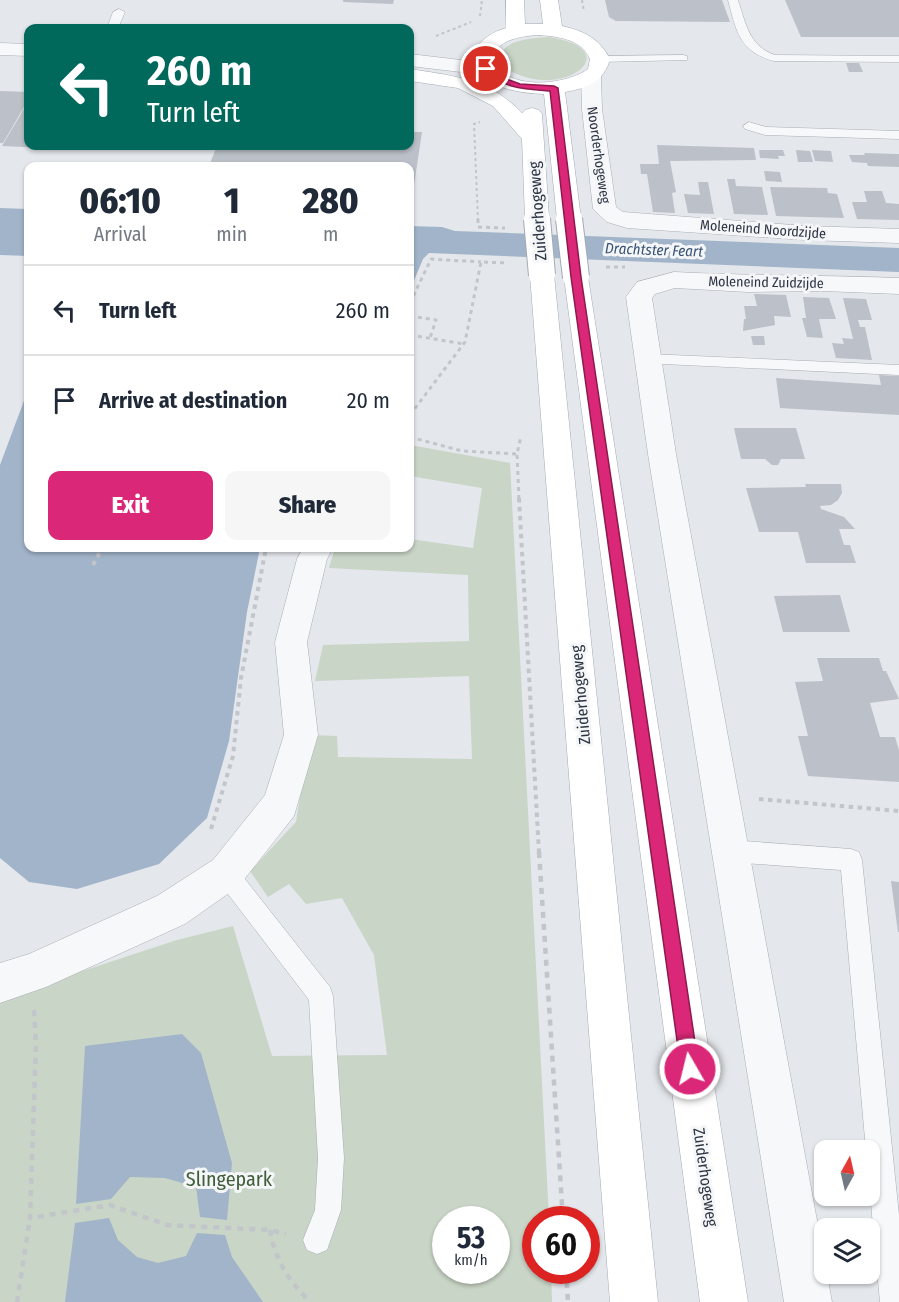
<!DOCTYPE html>
<style>
:root{--surface:#fff;--page:#f6f6f7;--text:#1f2937;--muted:#747a83;--line:#e0e1e3;--accent:#db2777}
body{margin:0;font-family:"Fira Sans Condensed",sans-serif;background:var(--page);color:var(--text);height:100vh;display:flex;flex-direction:column;font-size:22px;white-space:nowrap}
*{box-sizing:border-box;margin:0}
p{font-size:20px;color:var(--muted)}
.icon{flex:none;width:33px;height:33px;fill:none;stroke:currentColor;stroke-width:2;stroke-linecap:round;stroke-linejoin:round}
.map{position:relative;flex:1;overflow:hidden}
.panel{position:absolute;left:24px;top:162px;width:390px;height:390px;display:flex;flex-direction:column;background:var(--surface);border-radius:12px;box-shadow:0 2px 4px #0004}
.panel>*{flex:none}
.guide{position:absolute;left:24px;top:24px;width:390px;height:126px;border-radius:12px;box-shadow:0 2px 4px #0004;background:#00695c;color:#fff;overflow:hidden}
.needle{width:39px;rotate:8deg}
.tools{position:absolute;left:814px;top:1140px;display:grid;gap:12px}
.tools a{display:grid;place-items:center;width:66px;height:66px;border-radius:12px;background:var(--surface);box-shadow:0 2px 4px #0004;font-size:30px}
.speed{position:absolute;left:432px;top:1206px;display:flex;gap:12px;font-size:30px;font-weight:700;text-align:center}
.speed>*{display:grid;place-content:center;width:78px;height:78px;border-radius:50%;background:var(--surface);box-shadow:0 2px 4px #0004;line-height:1}
.speed small{font-size:15px;font-weight:400}
.speed .limit{border:9px solid #d22;background:#fff;color:#111}
.pin{position:absolute;display:grid;place-items:center;width:51px;height:51px;color:#fff;margin:-26px;border:3px solid #fff;border-radius:50%;box-shadow:0 2px 6px #0007}
.me{position:absolute;width:66px;margin:-33px;rotate:352deg;stroke-linejoin:round;filter:drop-shadow(0 0 4px #0008)}
.turn{display:flex;align-items:center;gap:21px;height:126px;padding:0 24px;font-size:27px}
.turn .icon{width:78px;height:78px;stroke-width:2.5}
.turn b{display:block;font-size:42px;line-height:51px}
.eta{display:flex;justify-content:space-evenly;align-items:center;height:102px;text-align:center}
.eta b{font-size:36px;font-weight:800;line-height:42px}
.button{display:flex;gap:12px;margin-top:auto;padding:12px 24px}
.button a{flex:1;height:69px;border-radius:12px;background:var(--accent);color:#fff;font-size:24px;font-weight:800;line-height:69px;text-align:center}
.button a+a{background:var(--page);color:var(--text)}
ul{padding:0;list-style:none}
li{display:flex;align-items:center;gap:18px;height:90px;padding:0 24px;border-top:2px solid var(--line)}
li div{flex:1}
li b{display:block;font-size:22px}
li em{font-style:normal}
.map>svg:first-child{display:block}
.green{fill:#c9d5c6;fill-rule:evenodd}
.water{fill:#a2b4c9}
.building{fill:#bcc0c8}
.lines{fill:none;stroke-linecap:round;stroke-linejoin:round}
.lane-casing{stroke:#a9aeb5;stroke-width:1}
.street-casing{stroke:#a9aeb5;stroke-width:1}
.primary-casing{stroke:#a4abb6;stroke-width:1}
.path-far3{stroke:#c2c5ca;stroke-width:2;stroke-dasharray:3 3;stroke-linecap:butt}
.path-far2{stroke:#c2c5ca;stroke-width:3;stroke-dasharray:4 4;stroke-linecap:butt}
.path-far1{stroke:#c2c5ca;stroke-width:4;stroke-dasharray:4.5 4.5;stroke-linecap:butt}
.path{stroke:#c2c5ca;stroke-width:4.5;stroke-dasharray:6 6;stroke-linecap:butt}
.lane{fill:#f7f8fa;fill-rule:evenodd}
.street{fill:#f7f8fa;fill-rule:evenodd}
.primary{fill:#fff;fill-rule:evenodd}
.primary-bridge-far1-casing{stroke:#a4abb6;stroke-width:22;stroke-linecap:butt}
.primary-bridge-casing{stroke:#a4abb6;stroke-width:28;stroke-linecap:butt}
.primary-bridge-far1{stroke:#fff;stroke-width:21}
.primary-bridge{stroke:#fff;stroke-width:26}
.route{fill:#db2777;stroke:#8e194d;stroke-width:1.5}
.labels{text-anchor:middle;stroke-width:6;stroke-linejoin:round;paint-order:stroke}
.far-street-label{font-size:14px;fill:#2d3443;stroke:#f4f6f8}
.far-water-label{font-size:15px;font-style:italic;fill:#395375;stroke:#f4f6f8}
.street-label{font-size:16px;fill:#2d3443;stroke:#f4f6f8}
.near-park-label{font-size:20px;fill:#415e3b;stroke:#f4f6f8}
</style>
<div class="map">
<svg width="899" height="1302" viewBox="0 0 899 1302">
<rect width="100%" height="100%" fill="#e4e7eb"/>
<g class="green">
<path d="M548 37C626 48 570 97 517 74 511 72 502 66 501 58 501 39 535 38 548 37Z"/>
<path d="M410 445 510 463 549 1219 536 1220V1270L551 1271 552 1302H0V998L177 940 233 926 272 1056 387 1055 374 955 342 898 306 904 289 884 268 897 250 871 296 822 310 735 337 736 338 757 472 759 469 676 315 681 323 645 469 641 468 575 329 568 335 548H410V539L473 548 482 488 410 476ZM446 1220H496V1270H446Z"/>
</g>
<g class="water">
<polygon points="0,208 28,209 28,256 0,255"/>
<polygon points="410,226 442,227 455,231 899,248 899,272 429,253 423,259 410,290"/>
<polygon points="28,390 28,548 260,548 247,612 229,741 207,818 159,864 77,889 29,882 0,858 0,465"/>
<polygon points="182,1034 201,1053 232,1163 227,1220 200,1217 196,1187 165,1178 130,1177 111,1199 76,1204 85,1046"/>
<polygon points="109,1218 118,1240 137,1257 158,1263 186,1256 197,1233 225,1235 232,1257 263,1302 65,1302 75,1223"/>
</g>
<g class="building">
<polygon points="343,0 394,0 393,4 343,2"/>
<polygon points="605,0 722,0 730,22 616,21 609,17"/>
<polygon points="785,0 899,0 899,37 801,37"/>
<polygon points="846,63 859,63 863,72 849,72"/>
<polygon points="0,91 28,92 28,100 3,143 0,143"/>
<polygon points="28,102 28,146 48,146 47,148 2,146"/>
<polygon points="410,132 422,132 411,205 410,166 209,166 217,146 410,146"/>
<polygon points="657,145 754,148 756,160 670,161 676,192 672,193 675,213 653,212 647,174 641,174 640,164 659,164"/>
<polygon points="759,150 783,150 785,156 778,156 779,159 760,158"/>
<polygon points="796,150 810,151 813,162 798,162"/>
<polygon points="812,150 831,151 833,162 815,161"/>
<polygon points="864,153 899,154 899,167 868,166 867,163 852,162 849,155 865,155"/>
<polygon points="764,171 780,172 782,182 766,181"/>
<polygon points="727,179 735,179 736,186 762,187 768,215 734,214"/>
<polygon points="698,182 708,182 714,214 688,213 684,194 700,195"/>
<polygon points="770,187 827,188 828,193 837,194 844,218 776,216"/>
<polygon points="864,191 882,191 886,203 899,204 899,220 857,219 852,202 867,202"/>
<polygon points="754,294 786,295 791,317 774,316 775,325 743,331 744,319 746,319 744,306 757,306"/>
<polygon points="803,297 829,298 836,319 819,319 823,338 807,337 802,318 806,318"/>
<polygon points="843,298 866,299 872,320 858,320 860,327 865,327 872,360 836,358 832,343 844,344 842,338 853,339"/>
<polygon points="751,336 764,336 765,345 753,345"/>
<polygon points="879,375 899,376 899,415 780,408 776,378 881,385"/>
<polygon points="734,428 796,428 805,459 781,459 778,465 772,465 765,459 741,459"/>
<polygon points="805,484 841,484 842,493 838,500 831,505 820,506 821,509 844,517 855,529 839,529 844,545 850,545 856,563 806,563 798,532 759,532 746,488 806,487"/>
<polygon points="840,595 850,632 783,632 774,596"/>
<polygon points="817,658 879,658 883,671 886,671 899,699 870,703 880,737 895,737 899,750 899,782 808,776 798,736 808,736 795,682 823,681"/>
<polygon points="891,881 899,882 899,932 898,932"/>
</g>
<g class="lines">
<g class="lane-casing">
<g id="lane">
<path d="M728 0H738C746 24 749 46 775 55L899 56V62L774 61C739 52 736 30 728 0Z"/>
<polygon points="119,9 125,12 118,28 107,28 113,12"/>
<polygon points="683,55 687,56 687,60 600,62 594,59 600,56"/>
<polygon points="749,122 766,127 899,131 899,139 765,135 745,129 743,126"/>
<polygon points="648,354 899,365 899,375 642,363 640,359 642,355"/>
<polygon points="730,840 851,849 859,852 862,860 899,1215 899,1302 880,1302 870,1193 870,1150 866,1150 841,870 730,862 722,859 719,851 722,843"/>
<polygon points="226,862 234,865 330,987 333,996 344,1158 341,1210 327,1250 317,1254 307,1250 303,1240 315,1210 318,1158 309,1000 218,881 215,873 218,865"/>
</g>
</g>
<g class="street-casing">
<g id="street">
<polygon points="0,43 28,44 28,56 0,55"/>
<polygon points="410,54 486,63 493,65 496,69 493,73 486,75 410,66"/>
<polygon points="591,70 598,72 601,76 602,109 616,207 623,212 806,226 899,229 899,243 806,240 627,228 607,222 593,209 582,109 581,76 584,72"/>
<path d="M674 272C749 276 824 275 899 278V294L823 291 748 292 675 288 655 294 652 298 676 454 832 1302H784L648 454 626 297 637 282Z"/>
<polygon points="303,548 333,548 327,559 307,642 318,735 294,816 239,886 185,924 46,987 0,1003 0,963 29,954 157,896 213,860 265,795 284,735 275,642 297,559"/>
</g>
</g>
<g class="primary-casing">
<g id="primary">
<path d="M506 0H524L525 24H543L540 0H558L562 26C584 31 599 38 610 59 604 82 587 88 565 92L581 219 577 224 569 226 561 224 557 219 544 94C515 93 475 87 473 51 482 39 492 32 506 28ZM540 35C560 37 581 39 590 59L588 69C564 87 495 92 493 52 506 38 522 36 540 35Z"/>
<path d="M410 69C454 76 490 79 522 113L525 110 532 108 539 110 542 114 549 218 545 223 537 225 529 223 525 218 522 139 493 106 458 88 410 81Z"/>
<polygon points="542,267 551,270 554,275 658,1302 610,1302 530,275 533,270"/>
<polygon points="576,269 585,272 588,277 748,1302 700,1302 564,277 567,272"/>
</g>
</g>
<g class="path-far3">
<polyline points="582,0 584,11"/>
<polyline points="480,16 482,0"/>
<polyline points="436,36 471,22"/>
<polyline points="478,221 474,124 480,122"/>
</g>
<g class="path-far2">
<polyline points="478,219 478,227 505,228"/>
<polyline points="606,267 625,267"/>
<polyline points="410,303 431,259 481,262"/>
<polyline points="410,316 436,320 430,338"/>
<polyline points="410,335 464,344"/>
<polyline points="410,415 465,342 481,262 508,263"/>
<polyline points="410,437 462,451 517,454"/>
<polyline points="519,499 517,454 521,436"/>
</g>
<g class="path-far1">
<polyline points="519,498 539,853"/>
<polyline points="93,565 102,548"/>
<polyline points="759,799 899,811"/>
<polyline points="211,829 233,756 241,678 266,548"/>
</g>
<g class="path">
<polyline points="539,852 563,1220"/>
<polyline points="34,1010 36,1044 30,1218 110,1205 167,1225 270,1230 286,1234"/>
<path d="M270 1230C275 1260 289 1281 310 1302"/>
<polyline points="566,1270 568,1302"/>
<polyline points="17,1302 30,1218"/>
</g>
<use href="#lane" class="lane"/>
<use href="#street" class="street"/>
<use href="#primary" class="primary"/>
<g class="primary-bridge-far1-casing">
<polyline id="primary-bridge-far1" points="537,218 537,221"/>
</g>
<g class="primary-bridge-casing">
<g id="primary-bridge">
<polyline points="537,219 542,275"/>
<polyline points="569,219 576,277"/>
</g>
</g>
<use href="#primary-bridge-far1" class="primary-bridge-far1"/>
<use href="#primary-bridge" class="primary-bridge"/>
</g>
<path class="route" d="M486 66 499 76 520 84 554 86 558 88 581 277 699 1069 696 1075 690 1078 684 1075 681 1069 571 277 550 91C525 89 500 88 482 69Z"/>
<g class="labels">
<g class="far-street-label">
<text transform="translate(599 155) rotate(82)" y="5">Noorderhogeweg</text>
<text transform="translate(763 229) rotate(4)" y="5">Moleneind Noordzijde</text>
<text transform="translate(766 282) rotate(1)" y="5">Moleneind Zuidzijde</text>
</g>
<g class="far-water-label">
<text transform="translate(654 250) rotate(2)" y="5">Drachtster Feart</text>
</g>
<g class="street-label">
<text transform="translate(537 211) rotate(-94)" y="6">Zuiderhogeweg</text>
<text transform="translate(580 695) rotate(-95)" y="6">Zuiderhogeweg</text>
<text transform="translate(706 1177) rotate(82)" y="6">Zuiderhogeweg</text>
</g>
<g class="near-park-label">
<text x="229" y="1186">Slingepark</text>
</g>
</g>
</svg>
<div class="tools">
<a><svg class="needle" viewBox="-14 -14 28 28"><path d="M0-13l5 13h-10z" fill="#e53935"/><path d="M0 13l5-13h-10z" fill="#747a83"/></svg></a>
<a><svg class="icon" aria-label="layers" viewBox="0 0 24 24"><path d="M12 4l9 5-9 5-9-5zM3 14l9 5 9-5"/></svg></a>
</div>
<div class="speed"><div>53<small>km/h</small></div><div class="limit">60</div></div>
<div class="pin" style="left:486px;top:69px;background:#d93025"><svg class="icon" aria-label="arrive" viewBox="0 0 24 24"><path d="M6 21V4h12l-3 4 3 4H6"/></svg></div>
<svg class="me" style="left:690px;top:1069px" viewBox="-20 -20 40 40"><circle r="17" fill="#db2777" stroke="#fff" stroke-width="3"/><path d="M0-11L8 9 0 5-8 9z" fill="#fff"/></svg>
<div class="guide">
<div class="turn"><svg class="icon" aria-label="left" viewBox="0 0 24 24"><path d="M17 20v-9H6M10 6l-5 5 5 5"/></svg><div><b>260 m</b>Turn left</div></div>
</div>
<section class="panel">
<div class="eta">
<div><b>06:10</b><p>Arrival</p></div>
<div><b>1</b><p>min</p></div>
<div><b>280</b><p>m</p></div>
</div>
<ul>
<li><svg class="icon" aria-label="left" viewBox="0 0 24 24"><path d="M17 20v-9H6M10 6l-5 5 5 5"/></svg><div><b>Turn left</b></div><em>260 m</em></li>
<li><svg class="icon" aria-label="arrive" viewBox="0 0 24 24"><path d="M6 21V4h12l-3 4 3 4H6"/></svg><div><b>Arrive at destination</b></div><em>20 m</em></li>
</ul>
<div class="button"><a>Exit</a><a>Share</a></div>
</section>
</div>
